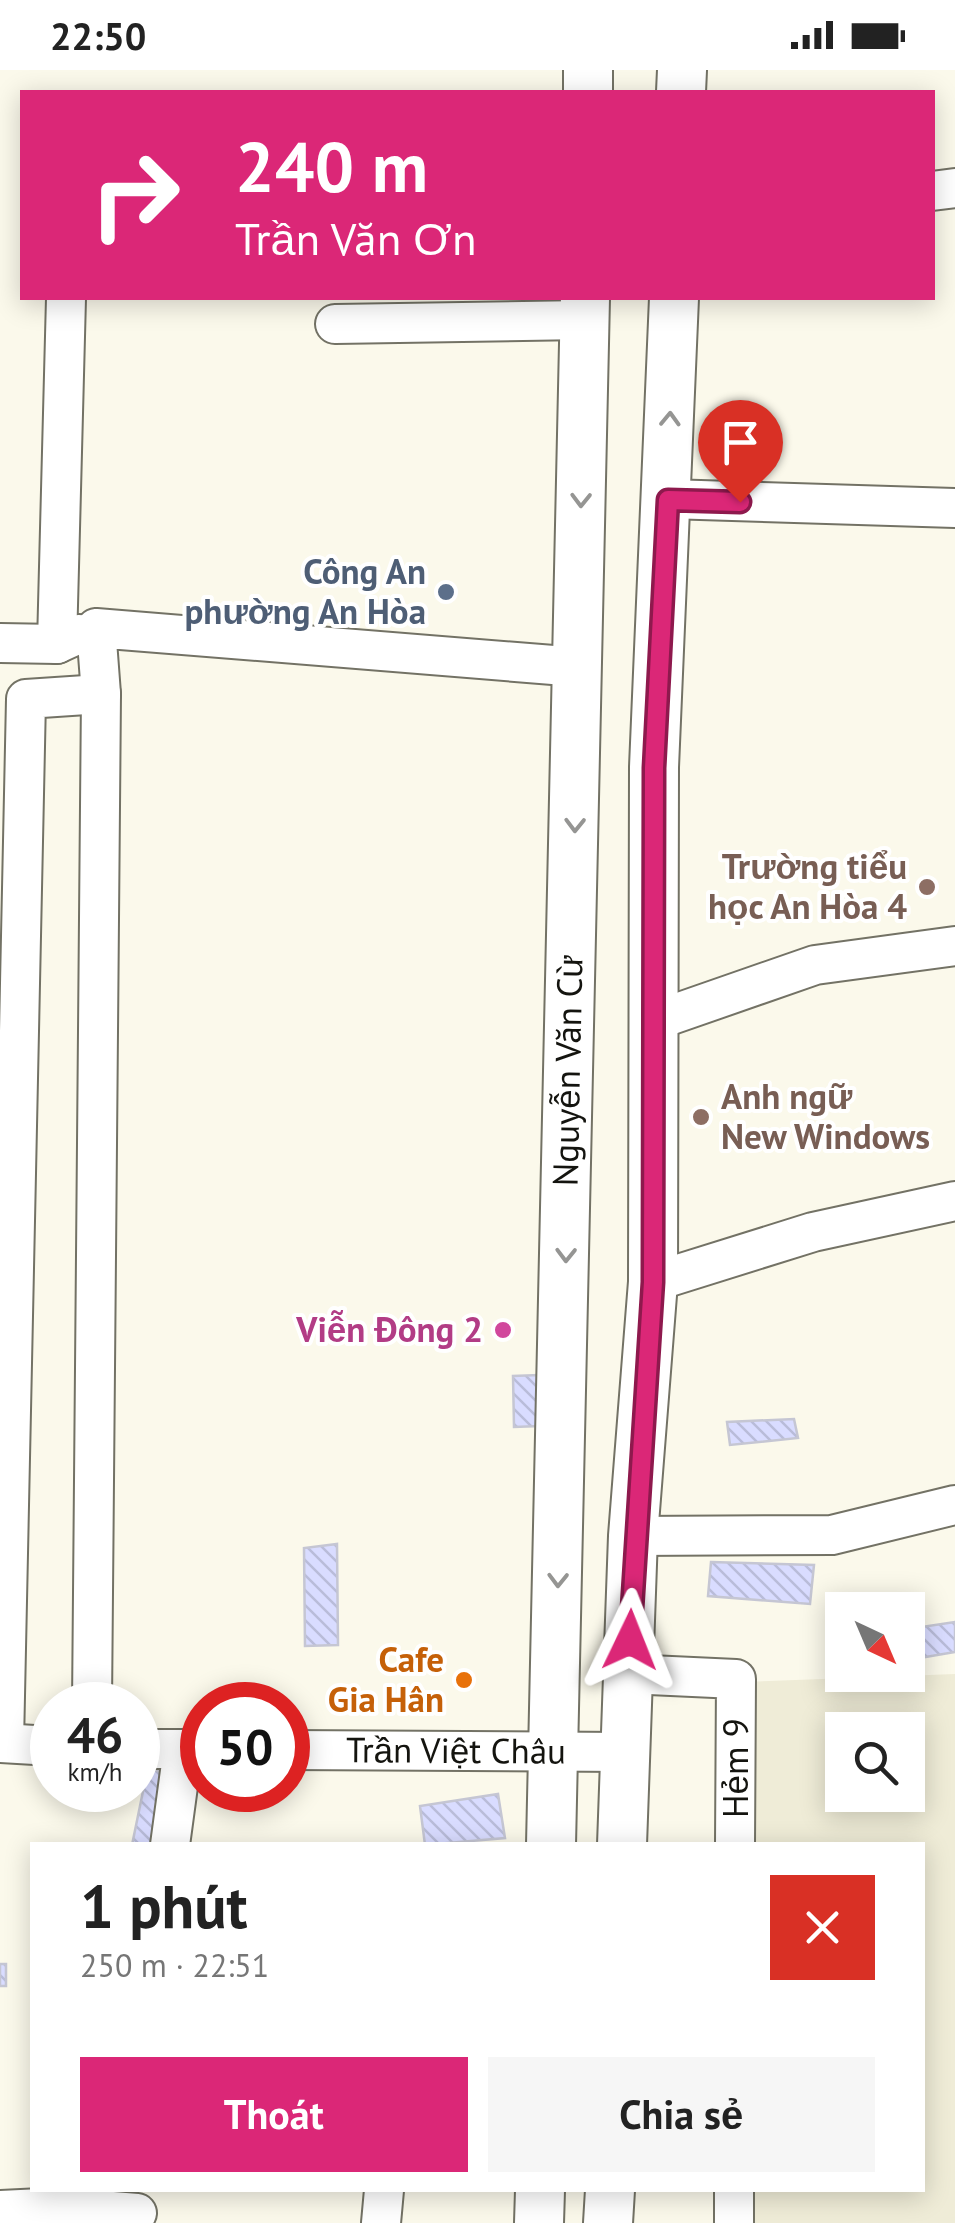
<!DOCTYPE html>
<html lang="vi">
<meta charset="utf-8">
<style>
:root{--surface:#fff;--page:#f6f6f6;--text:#222;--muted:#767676;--accent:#db2777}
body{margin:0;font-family:"PT Sans",sans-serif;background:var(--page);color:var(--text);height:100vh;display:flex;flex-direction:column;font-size:38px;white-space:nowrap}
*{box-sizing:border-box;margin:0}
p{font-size:32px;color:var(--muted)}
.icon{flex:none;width:55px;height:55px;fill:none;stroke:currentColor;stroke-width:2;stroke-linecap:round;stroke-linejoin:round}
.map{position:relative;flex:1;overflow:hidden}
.side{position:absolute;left:30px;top:1772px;width:895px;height:350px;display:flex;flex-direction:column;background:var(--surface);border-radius:0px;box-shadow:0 5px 25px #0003}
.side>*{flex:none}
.hud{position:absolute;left:20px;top:20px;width:915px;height:210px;border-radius:0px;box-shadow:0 5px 25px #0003;background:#db2777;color:#fff;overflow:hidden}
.needle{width:65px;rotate:136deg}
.controls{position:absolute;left:825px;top:1522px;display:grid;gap:20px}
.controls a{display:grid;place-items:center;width:100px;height:100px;border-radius:0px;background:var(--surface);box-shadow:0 5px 25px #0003;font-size:50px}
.speed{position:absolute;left:30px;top:1612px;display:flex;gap:20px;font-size:50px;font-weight:700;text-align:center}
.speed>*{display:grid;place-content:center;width:130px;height:130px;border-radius:50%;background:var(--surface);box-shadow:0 5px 25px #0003;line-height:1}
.speed small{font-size:25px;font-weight:400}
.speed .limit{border:15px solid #d22;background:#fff;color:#111}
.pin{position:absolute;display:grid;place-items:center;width:85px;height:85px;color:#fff;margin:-102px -42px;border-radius:50% 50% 50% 0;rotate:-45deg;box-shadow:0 0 10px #0007}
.pin .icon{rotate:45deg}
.me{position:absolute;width:110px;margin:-55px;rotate:2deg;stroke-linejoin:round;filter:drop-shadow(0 0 8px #0008)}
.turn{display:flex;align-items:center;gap:35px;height:210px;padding:0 50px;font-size:45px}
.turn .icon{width:130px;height:130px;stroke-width:2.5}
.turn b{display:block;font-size:70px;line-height:85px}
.round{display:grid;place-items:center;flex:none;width:105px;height:105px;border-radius:0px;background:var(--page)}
.overview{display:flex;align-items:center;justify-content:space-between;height:170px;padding:0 50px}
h1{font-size:60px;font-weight:800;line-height:75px}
.button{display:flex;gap:20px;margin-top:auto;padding:20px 50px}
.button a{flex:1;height:115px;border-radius:0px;background:var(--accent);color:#fff;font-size:40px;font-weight:800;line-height:115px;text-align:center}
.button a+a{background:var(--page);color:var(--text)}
.status{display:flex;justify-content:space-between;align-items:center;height:70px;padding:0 50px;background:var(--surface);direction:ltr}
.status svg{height:28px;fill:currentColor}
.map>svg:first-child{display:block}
.built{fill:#efecd7;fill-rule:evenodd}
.building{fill:url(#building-back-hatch);stroke:#c5c6d3;stroke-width:2.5}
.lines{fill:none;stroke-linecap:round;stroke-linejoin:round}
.minor-casing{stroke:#737265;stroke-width:42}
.major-casing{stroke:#737265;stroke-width:52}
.minor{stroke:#fff;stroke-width:38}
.major{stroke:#fff;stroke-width:48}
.oneway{stroke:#959593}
.route-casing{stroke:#8e194d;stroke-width:25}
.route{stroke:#db2777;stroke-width:18}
.service-dot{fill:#5c6f8a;stroke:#fff;stroke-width:4}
.education-dot{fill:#8d6e63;stroke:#fff;stroke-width:4}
.hotel-dot{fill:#d1479c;stroke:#fff;stroke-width:4}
.food-dot{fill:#e8710a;stroke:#fff;stroke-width:4}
.labels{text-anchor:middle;stroke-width:8;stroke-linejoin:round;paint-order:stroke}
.service-label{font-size:35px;font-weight:bold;fill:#4e5e75;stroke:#fff;text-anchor:end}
.education-label{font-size:35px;font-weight:bold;fill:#785e54;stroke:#fff;text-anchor:end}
.street-label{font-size:35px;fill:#14140f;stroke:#fff}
.hotel-label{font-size:35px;font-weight:bold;fill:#b23c85;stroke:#fff;text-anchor:end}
.food-label{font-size:35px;font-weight:bold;fill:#c56008;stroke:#fff;text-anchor:end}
</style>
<div class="status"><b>22:50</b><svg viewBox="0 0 49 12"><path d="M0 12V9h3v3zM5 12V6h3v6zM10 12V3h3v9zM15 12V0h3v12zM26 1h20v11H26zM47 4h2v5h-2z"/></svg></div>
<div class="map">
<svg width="955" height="2153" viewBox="0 0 955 2153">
<defs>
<pattern id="building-back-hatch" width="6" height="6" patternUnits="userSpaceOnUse" patternTransform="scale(2.5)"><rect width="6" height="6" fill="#d9dcff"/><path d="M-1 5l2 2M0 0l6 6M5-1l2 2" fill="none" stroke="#b9bcd9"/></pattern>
</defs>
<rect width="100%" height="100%" fill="#fbf9eb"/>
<path class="built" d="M955 1604V2153H739L740 2120H922V1775H742L743 1612ZM842 1660H908V1725H842Z"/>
<g class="building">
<polygon points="539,1305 540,1356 514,1357 513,1306"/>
<polygon points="794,1349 798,1368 730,1375 727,1352"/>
<polygon points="337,1474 338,1575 305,1576 304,1478"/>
<polygon points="711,1492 814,1495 810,1534 708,1526"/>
<polygon points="955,1552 955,1582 908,1590 908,1559"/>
<polygon points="148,1697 168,1705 155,1775 132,1775"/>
<polygon points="498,1724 505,1768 425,1775 420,1736"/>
<rect x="0" y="1894" width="6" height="22"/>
</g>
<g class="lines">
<g class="minor-casing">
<g id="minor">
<polyline points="932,121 955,118"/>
<polyline points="335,254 584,250"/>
<polyline points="668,429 955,438"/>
<polyline points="0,573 57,574 79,564"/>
<polyline points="57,574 66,228"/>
<polyline points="654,951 815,895 955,876"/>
<polyline points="653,1212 813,1162 955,1131"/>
<polyline points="633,1466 832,1465 955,1435"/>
<polyline points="628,1604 736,1609 735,1775"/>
<polyline points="92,1635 101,624 96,558 578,597"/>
<polyline points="0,1673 52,1676"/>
<polyline points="4,1673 26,629 101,624"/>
<polyline points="138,1679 202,1679"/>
<path id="s1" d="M288 1680 626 1682"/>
<polyline points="170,1775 183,1679"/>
<polyline points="0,2140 62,2137 137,2143"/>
<polyline points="381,2153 384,2120"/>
<polyline points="734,2153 734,2120"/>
</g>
</g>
<g class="major-casing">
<g id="major">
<polyline points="588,22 588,0"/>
<polyline points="681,22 682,0"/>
<path id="s2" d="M551 1775 585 228"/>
<polyline points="622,1775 633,1466 653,1212 654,697 674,228"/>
<polyline points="539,2153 540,2120"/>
<polyline points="608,2153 610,2120"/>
</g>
</g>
<use href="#minor" class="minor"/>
<use href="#major" class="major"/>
</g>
<defs><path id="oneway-chevron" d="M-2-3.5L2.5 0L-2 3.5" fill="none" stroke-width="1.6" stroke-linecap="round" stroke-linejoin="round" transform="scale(2.5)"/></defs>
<g class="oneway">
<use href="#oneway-chevron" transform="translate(670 349) rotate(-88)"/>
<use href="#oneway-chevron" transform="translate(581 430) rotate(91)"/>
<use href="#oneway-chevron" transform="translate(575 755) rotate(91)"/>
<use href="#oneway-chevron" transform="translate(566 1185) rotate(91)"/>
<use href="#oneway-chevron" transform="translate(558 1510) rotate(91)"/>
</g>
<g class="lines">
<g class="route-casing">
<polyline id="route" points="630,1570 653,1212 654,698 668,430 740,432"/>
</g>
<use href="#route" class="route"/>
</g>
<circle class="service-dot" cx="446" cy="522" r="10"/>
<g class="education-dot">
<circle cx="927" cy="817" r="10"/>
<circle cx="701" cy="1047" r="10"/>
</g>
<circle class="hotel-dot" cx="503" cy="1260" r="10"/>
<circle class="food-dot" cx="464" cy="1610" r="10"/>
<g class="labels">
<g class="service-label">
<text x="426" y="514">Công An<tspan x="426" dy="40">phường An Hòa</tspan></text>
</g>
<g class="education-label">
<text x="907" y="809">Trường tiểu<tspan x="907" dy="40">học An Hòa 4</tspan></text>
<text x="721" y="1039" text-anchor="start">Anh ngữ<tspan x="721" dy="40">New Windows</tspan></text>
</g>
<g class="street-label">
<text dy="12" stroke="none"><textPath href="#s2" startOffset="775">Nguyễn Văn Cừ</textPath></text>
<text dy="12" stroke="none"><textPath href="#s1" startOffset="168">Trần Việt Châu</textPath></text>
<text transform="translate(736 1698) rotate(-90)" y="12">Hẻm 9</text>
</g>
<g class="hotel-label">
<text x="483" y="1272">Viễn Đông 2</text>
</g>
<g class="food-label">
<text x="444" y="1602">Cafe<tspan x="444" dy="40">Gia Hân</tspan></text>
</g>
</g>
</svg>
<div class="controls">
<a><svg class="needle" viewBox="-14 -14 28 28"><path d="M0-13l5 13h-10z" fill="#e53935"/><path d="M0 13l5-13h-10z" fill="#767676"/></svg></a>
<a><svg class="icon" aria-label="search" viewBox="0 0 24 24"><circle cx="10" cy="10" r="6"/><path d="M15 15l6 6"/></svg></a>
</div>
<div class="speed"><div>46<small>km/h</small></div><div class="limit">50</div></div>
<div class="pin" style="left:740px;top:432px;background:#d93025"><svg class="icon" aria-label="arrive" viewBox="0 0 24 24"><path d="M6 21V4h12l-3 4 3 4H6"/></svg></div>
<svg class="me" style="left:630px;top:1570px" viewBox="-20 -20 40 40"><path d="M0-17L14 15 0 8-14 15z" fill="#db2777" stroke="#fff" stroke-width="4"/></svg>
<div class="hud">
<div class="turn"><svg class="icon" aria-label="right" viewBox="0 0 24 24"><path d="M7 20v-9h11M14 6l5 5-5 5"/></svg><div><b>240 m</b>Trần Văn Ơn</div></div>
</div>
<section class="side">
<div class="overview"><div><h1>1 phút</h1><p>250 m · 22:51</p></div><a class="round" style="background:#d93025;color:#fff"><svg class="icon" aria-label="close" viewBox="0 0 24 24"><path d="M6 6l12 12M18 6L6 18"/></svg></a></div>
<div class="button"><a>Thoát</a><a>Chia sẻ</a></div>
</section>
</div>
